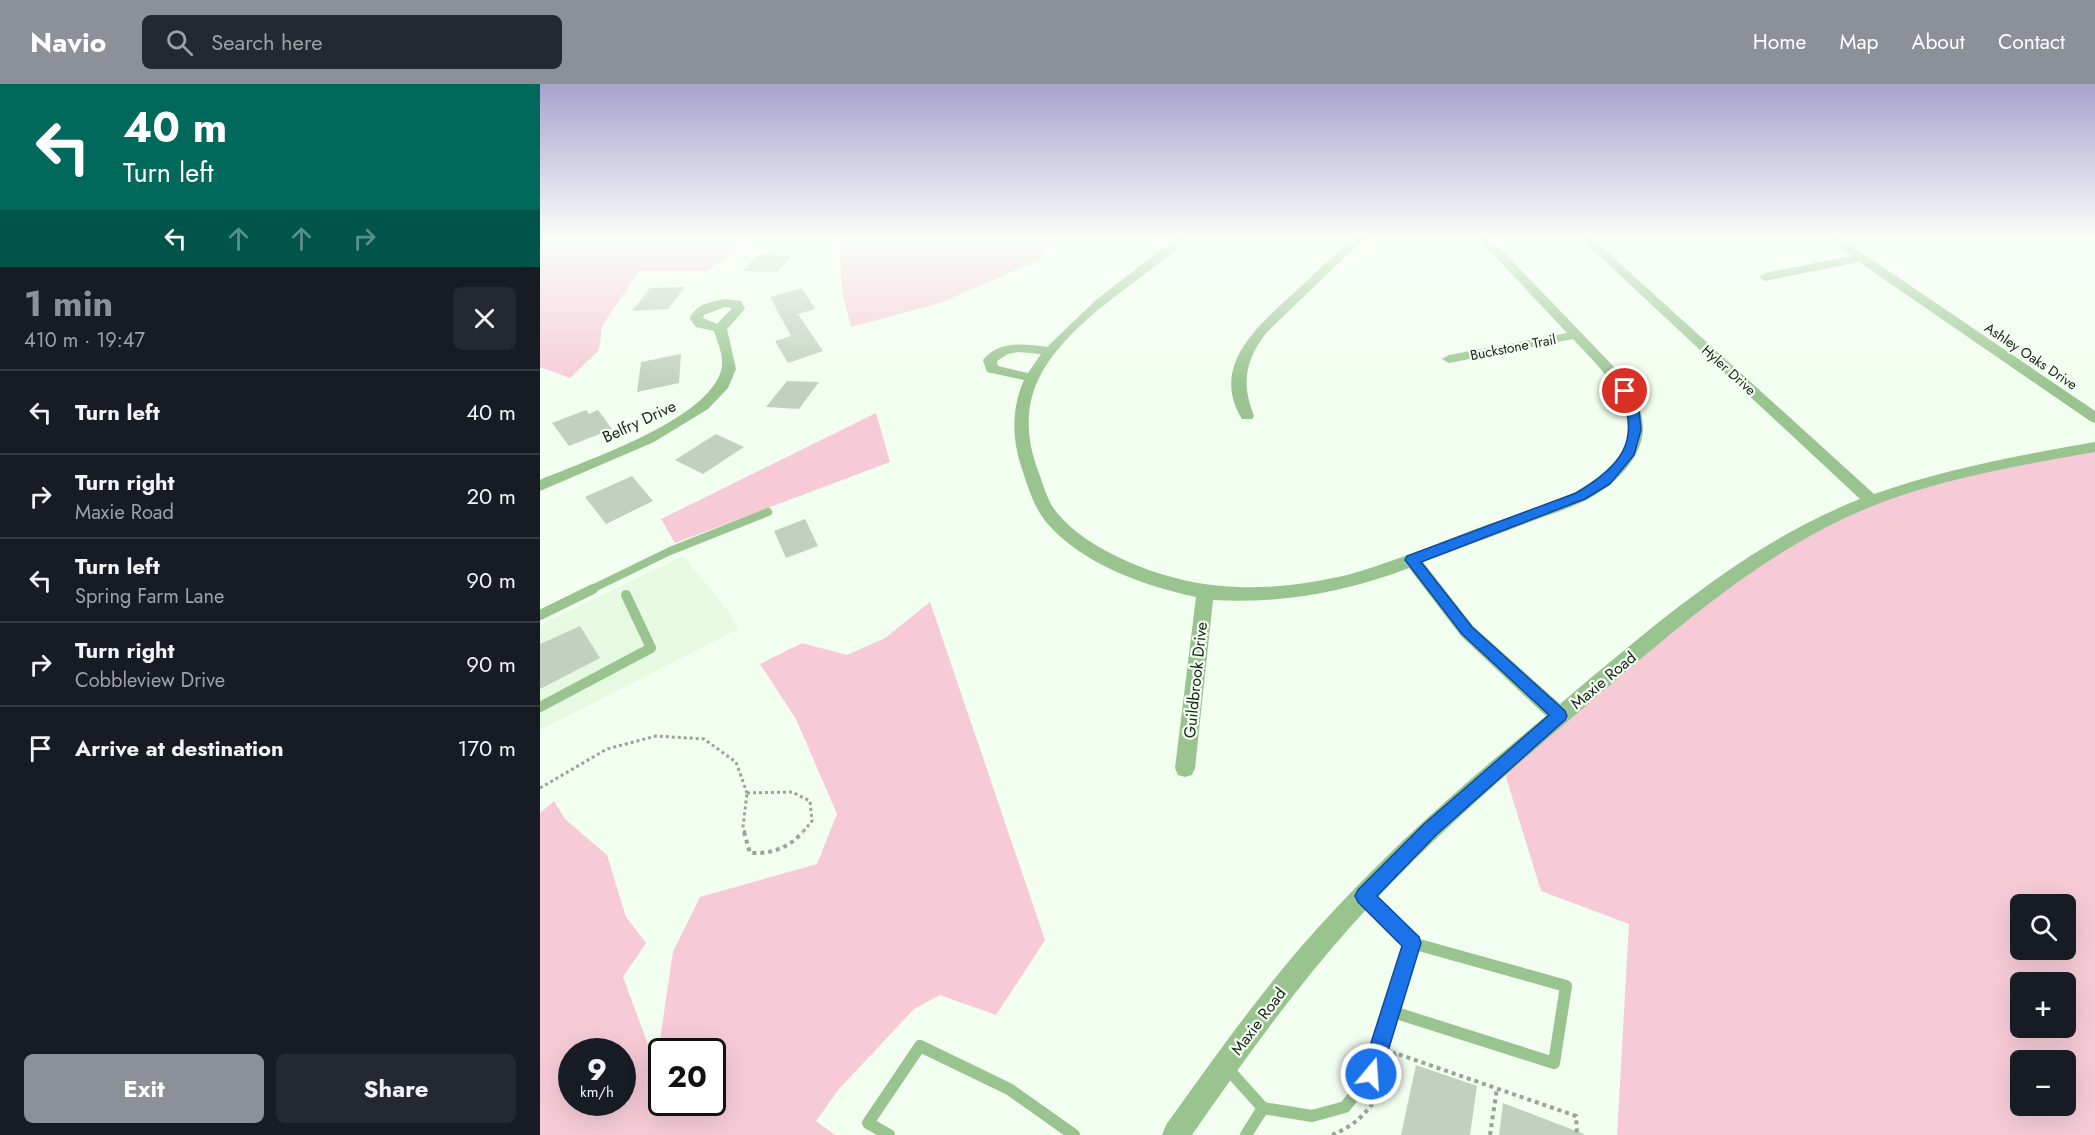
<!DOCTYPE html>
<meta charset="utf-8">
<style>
:root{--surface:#171b24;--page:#242831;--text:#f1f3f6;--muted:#9ea1a6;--line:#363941;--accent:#8c9099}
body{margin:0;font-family:Jost,sans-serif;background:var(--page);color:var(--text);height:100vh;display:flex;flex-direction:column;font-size:22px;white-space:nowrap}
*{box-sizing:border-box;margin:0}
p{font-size:20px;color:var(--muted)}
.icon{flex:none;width:33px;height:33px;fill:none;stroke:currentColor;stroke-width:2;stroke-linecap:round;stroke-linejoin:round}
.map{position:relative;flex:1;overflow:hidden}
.details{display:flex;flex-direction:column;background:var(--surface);width:540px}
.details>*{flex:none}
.guide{background:#00695c;color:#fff;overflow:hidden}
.buttons{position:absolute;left:1470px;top:810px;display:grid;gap:12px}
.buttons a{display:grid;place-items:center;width:66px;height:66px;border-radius:9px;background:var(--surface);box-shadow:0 6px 24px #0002;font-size:30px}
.speed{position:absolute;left:18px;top:954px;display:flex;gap:12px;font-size:30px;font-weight:700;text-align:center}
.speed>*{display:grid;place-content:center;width:78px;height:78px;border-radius:50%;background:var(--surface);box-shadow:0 6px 24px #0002;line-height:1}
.speed small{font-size:15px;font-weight:400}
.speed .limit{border:3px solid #111;border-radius:9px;background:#fff;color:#111}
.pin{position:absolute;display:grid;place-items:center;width:51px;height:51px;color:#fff;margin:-26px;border:3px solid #fff;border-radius:50%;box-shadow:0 2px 6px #0007}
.me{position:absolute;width:66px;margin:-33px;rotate:18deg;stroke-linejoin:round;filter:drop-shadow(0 0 4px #0008)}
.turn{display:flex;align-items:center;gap:21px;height:126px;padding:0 24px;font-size:27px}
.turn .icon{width:78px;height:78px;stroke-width:2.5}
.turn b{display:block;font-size:42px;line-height:51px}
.lanes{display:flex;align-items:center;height:57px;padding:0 24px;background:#0003;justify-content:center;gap:30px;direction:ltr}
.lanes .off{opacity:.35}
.round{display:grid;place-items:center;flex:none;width:63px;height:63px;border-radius:9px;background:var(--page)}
.headline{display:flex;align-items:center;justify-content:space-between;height:102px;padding:0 24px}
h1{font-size:36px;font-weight:700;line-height:45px;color:var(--accent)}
.action{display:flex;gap:12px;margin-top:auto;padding:12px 24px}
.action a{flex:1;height:69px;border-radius:9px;background:var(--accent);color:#fff;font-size:24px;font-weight:700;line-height:69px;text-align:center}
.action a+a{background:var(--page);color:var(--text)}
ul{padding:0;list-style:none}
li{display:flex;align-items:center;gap:18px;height:84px;padding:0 24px;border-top:2px solid var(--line)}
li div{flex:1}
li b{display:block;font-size:22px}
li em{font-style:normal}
header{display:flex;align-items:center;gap:36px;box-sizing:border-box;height:84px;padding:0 30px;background:var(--accent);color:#fff}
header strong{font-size:28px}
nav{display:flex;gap:33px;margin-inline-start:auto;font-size:21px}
.search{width:420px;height:54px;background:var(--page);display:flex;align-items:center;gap:15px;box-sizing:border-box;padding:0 21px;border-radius:9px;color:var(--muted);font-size:22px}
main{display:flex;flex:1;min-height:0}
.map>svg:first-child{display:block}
.built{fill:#e6fae1}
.green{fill:#f6cbd7;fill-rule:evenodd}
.building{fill:#c2d1bf}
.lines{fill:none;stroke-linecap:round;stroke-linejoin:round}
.path-far1{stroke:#9aa398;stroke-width:3;stroke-dasharray:3 3;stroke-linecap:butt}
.path{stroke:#9aa398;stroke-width:4;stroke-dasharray:4 4;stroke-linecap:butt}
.lane-far2{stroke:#99c490;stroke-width:8}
.lane-far1{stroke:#99c490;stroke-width:10}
.lane{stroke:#99c490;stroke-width:12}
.street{fill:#99c490;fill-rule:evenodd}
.route{fill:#1a73e8;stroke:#114b97;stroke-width:1.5}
.labels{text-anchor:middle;stroke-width:4.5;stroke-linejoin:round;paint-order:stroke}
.far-street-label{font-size:14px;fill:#1a1f19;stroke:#f2feef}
.street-label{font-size:16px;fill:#1a1f19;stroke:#f2feef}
</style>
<header>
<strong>Navio</strong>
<div class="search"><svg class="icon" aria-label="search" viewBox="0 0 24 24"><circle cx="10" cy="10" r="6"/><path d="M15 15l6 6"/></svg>Search here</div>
<nav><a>Home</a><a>Map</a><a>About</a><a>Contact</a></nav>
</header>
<main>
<section class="details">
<div class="guide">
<div class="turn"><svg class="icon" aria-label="left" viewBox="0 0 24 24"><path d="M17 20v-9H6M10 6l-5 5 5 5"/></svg><div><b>40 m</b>Turn left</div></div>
<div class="lanes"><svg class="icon" aria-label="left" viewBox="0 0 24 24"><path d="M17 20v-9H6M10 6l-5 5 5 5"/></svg><svg class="icon off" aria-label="ahead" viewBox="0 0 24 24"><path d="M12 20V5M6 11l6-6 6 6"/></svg><svg class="icon off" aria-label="ahead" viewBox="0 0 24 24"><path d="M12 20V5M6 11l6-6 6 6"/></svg><svg class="icon off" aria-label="right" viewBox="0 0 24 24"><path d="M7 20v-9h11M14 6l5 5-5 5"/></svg></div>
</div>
<div class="headline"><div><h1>1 min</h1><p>410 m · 19:47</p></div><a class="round"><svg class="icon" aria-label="close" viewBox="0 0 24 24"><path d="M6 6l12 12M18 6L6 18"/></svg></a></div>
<ul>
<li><svg class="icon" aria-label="left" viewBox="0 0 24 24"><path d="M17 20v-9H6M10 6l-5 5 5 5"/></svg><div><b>Turn left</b></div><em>40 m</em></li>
<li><svg class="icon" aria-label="right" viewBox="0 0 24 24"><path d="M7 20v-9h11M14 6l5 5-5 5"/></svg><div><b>Turn right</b><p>Maxie Road</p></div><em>20 m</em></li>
<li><svg class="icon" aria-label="left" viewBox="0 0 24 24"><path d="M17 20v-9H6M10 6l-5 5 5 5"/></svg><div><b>Turn left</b><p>Spring Farm Lane</p></div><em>90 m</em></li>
<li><svg class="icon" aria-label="right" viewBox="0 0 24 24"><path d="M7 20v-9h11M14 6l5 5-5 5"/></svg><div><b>Turn right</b><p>Cobbleview Drive</p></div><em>90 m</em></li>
<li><svg class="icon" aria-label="arrive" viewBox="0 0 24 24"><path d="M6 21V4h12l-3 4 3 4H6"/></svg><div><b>Arrive at destination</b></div><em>170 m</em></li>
</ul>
<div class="action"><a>Exit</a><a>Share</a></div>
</section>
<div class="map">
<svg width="1555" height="1051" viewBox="0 0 1555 1051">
<rect width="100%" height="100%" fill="#f2feef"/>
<polygon class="built" points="143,472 188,527 198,545 0,646 0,541"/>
<g class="green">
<polygon points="210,154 167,187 99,187 62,242 59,266 30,294 0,283 0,154"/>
<polygon points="520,154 499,176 400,219 311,243 302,207 300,166 289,154"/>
<polygon points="336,329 350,378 135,459 121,435"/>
<path d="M1555 363V1051H1077L1089 840 1001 807 962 680 1237 462 1385 398ZM1480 820H1526V866H1480ZM1480 898H1526V944H1480ZM1480 976H1526V1022H1480Z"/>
<path d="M390 518 505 856 456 931 400 911 374 925 299 1005 276 1037 295 1051H0V729L14 717 25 735 67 771 86 833 106 859 83 893 116 982 133 868 160 813 277 780 297 730 256 635 220 580 262 559 307 571 345 554ZM32 968H82V1018H32ZM122 968H172V1018H122Z"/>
</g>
<g class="building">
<polygon points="219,170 252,172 237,188 202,187"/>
<polygon points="145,203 128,225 92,227 110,204"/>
<polygon points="262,204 275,225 258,230 283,267 248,279 235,257 251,252 230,213"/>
<polygon points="141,270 139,299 97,308 101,278"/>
<polygon points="247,297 279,298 259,325 226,323"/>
<polygon points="46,326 49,330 58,326 72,345 29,362 12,339"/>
<polygon points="176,350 204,363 163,390 135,376"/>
<polygon points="92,392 113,417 66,440 45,413"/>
<polygon points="265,435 278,462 246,474 234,447"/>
<polygon points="40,542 60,574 0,605 0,560"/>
<polygon points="876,981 937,1002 930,1051 861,1051"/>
<polygon points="963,1019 1044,1050 1044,1051 959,1051"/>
</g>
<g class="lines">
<g class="path-far1">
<polyline points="0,704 67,665 116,652 164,655 196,678 207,709"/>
<polyline points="207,709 252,708 270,717 272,737 262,749"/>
<polyline points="205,749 203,743 207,709"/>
</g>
<g class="path">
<path d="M204 748 210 769C232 770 248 764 263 748"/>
<polyline points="849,988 855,969 1036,1032 1037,1051"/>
<path d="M792 1051C819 1040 833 1023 845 997"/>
<polyline points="950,1051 957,1004"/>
</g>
<polyline class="lane-far2" points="50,506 130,467 228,428"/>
<g class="lane-far1">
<polyline points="0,531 53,505"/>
<polyline points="0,623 111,564 86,511"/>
</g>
<g class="lane">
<polyline points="850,927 872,859"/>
<polyline points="687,984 723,1024"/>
<polyline points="349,1051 328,1039 380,962 469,1005 534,1051"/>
<polyline points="706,1051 723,1024 772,1032 805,1023 831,990 850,927 1014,979 1026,902 872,859 824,812"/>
</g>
<g class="street">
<path d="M636 154H649C638 166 623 176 610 186 571 216 520 250 498 296 484 326 487 359 499 389 504 403 508 419 518 430 533 448 555 462 576 472 653 510 729 510 811 490 859 476 905 456 952 439 980 429 1012 422 1037 407 1061 393 1090 372 1088 342 1086 306 1056 280 1033 255L909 279 902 275 909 271 1027 249 938 154H950L1077 286C1089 303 1103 322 1103 344 1103 375 1072 403 1046 416 1030 424 1012 430 995 436 958 450 920 464 883 478L933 542 1020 620C1113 542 1206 460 1320 415L1040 154H1052L1334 410C1406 385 1480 371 1555 358V368C1471 383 1384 397 1307 433 1217 475 1143 539 1069 602 980 678 890 754 812 841 753 907 702 979 652 1051H622L626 1041C674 974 721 907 776 846 846 768 925 698 1006 632L921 552 869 484C806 508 741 520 673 516L655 684 652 691 645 693 638 691 635 684 656 513C604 502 542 480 507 439 494 424 488 403 482 385 472 356 471 325 484 296L447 288 443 276C459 256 485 260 507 263L556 216ZM478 268 501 270 488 289 458 282 457 277 468 270Z"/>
<path d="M813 154H825L727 248C705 276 701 299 714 332L712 335H702C669 281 719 241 755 208 774 190 793 172 813 154Z"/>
<polygon points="1287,154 1300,154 1555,327 1555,339 1550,337 1319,178 1225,197 1219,193 1225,189 1311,172"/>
<path d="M185 215 201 217 205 225 187 245 196 285 188 304 168 325 114 358 0 407V396C46 376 166 337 181 287 185 275 178 259 174 247L156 243 150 235C155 220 171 218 185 215ZM185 223 192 224 177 240 163 234 164 231Z"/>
</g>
</g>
<linearGradient id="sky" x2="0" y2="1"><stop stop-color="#a9a2ce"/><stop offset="0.51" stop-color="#f9fff8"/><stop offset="1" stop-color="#f9fff8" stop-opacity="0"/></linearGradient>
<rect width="1555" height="302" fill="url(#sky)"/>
<path class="route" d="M1082 304H1085L1091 307 1099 326 1101 346 1094 371 1070 400 1045 415 881 478 932 543 1025 627 1027 632 1025 636 896 751 837 812 879 853 881 859 841 990 838 997 831 1000 823 997 821 990 862 862 818 818 815 812 818 806 884 740 1009 631 922 550 865 476 867 472 1036 409C1080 383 1102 358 1080 307Z"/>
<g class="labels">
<g class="far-street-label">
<text transform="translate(973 263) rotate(-11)" y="5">Buckstone Trail</text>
<text transform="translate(1491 272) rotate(34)" y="5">Ashley Oaks Drive</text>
<text transform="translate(1189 286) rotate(42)" y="5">Hyler Drive</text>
</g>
<g class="street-label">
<text transform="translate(99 337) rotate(-25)" y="6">Belfry Drive</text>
<text transform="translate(655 596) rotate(-84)" y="6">Guildbrook Drive</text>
<text transform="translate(1063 596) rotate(-40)" y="6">Maxie Road</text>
<text transform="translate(718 937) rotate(-53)" y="6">Maxie Road</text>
</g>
</g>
</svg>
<div class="buttons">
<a><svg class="icon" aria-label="search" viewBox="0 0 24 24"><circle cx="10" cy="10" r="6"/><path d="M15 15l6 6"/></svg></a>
<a>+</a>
<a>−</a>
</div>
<div class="speed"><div>9<small>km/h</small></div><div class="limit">20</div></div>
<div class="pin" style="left:1085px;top:307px;background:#d93025"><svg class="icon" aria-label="arrive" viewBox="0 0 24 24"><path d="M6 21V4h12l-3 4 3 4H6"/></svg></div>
<svg class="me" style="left:831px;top:990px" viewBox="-20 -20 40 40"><circle r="17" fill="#1a73e8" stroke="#fff" stroke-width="3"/><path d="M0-11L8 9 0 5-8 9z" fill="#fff"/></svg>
</div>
</main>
